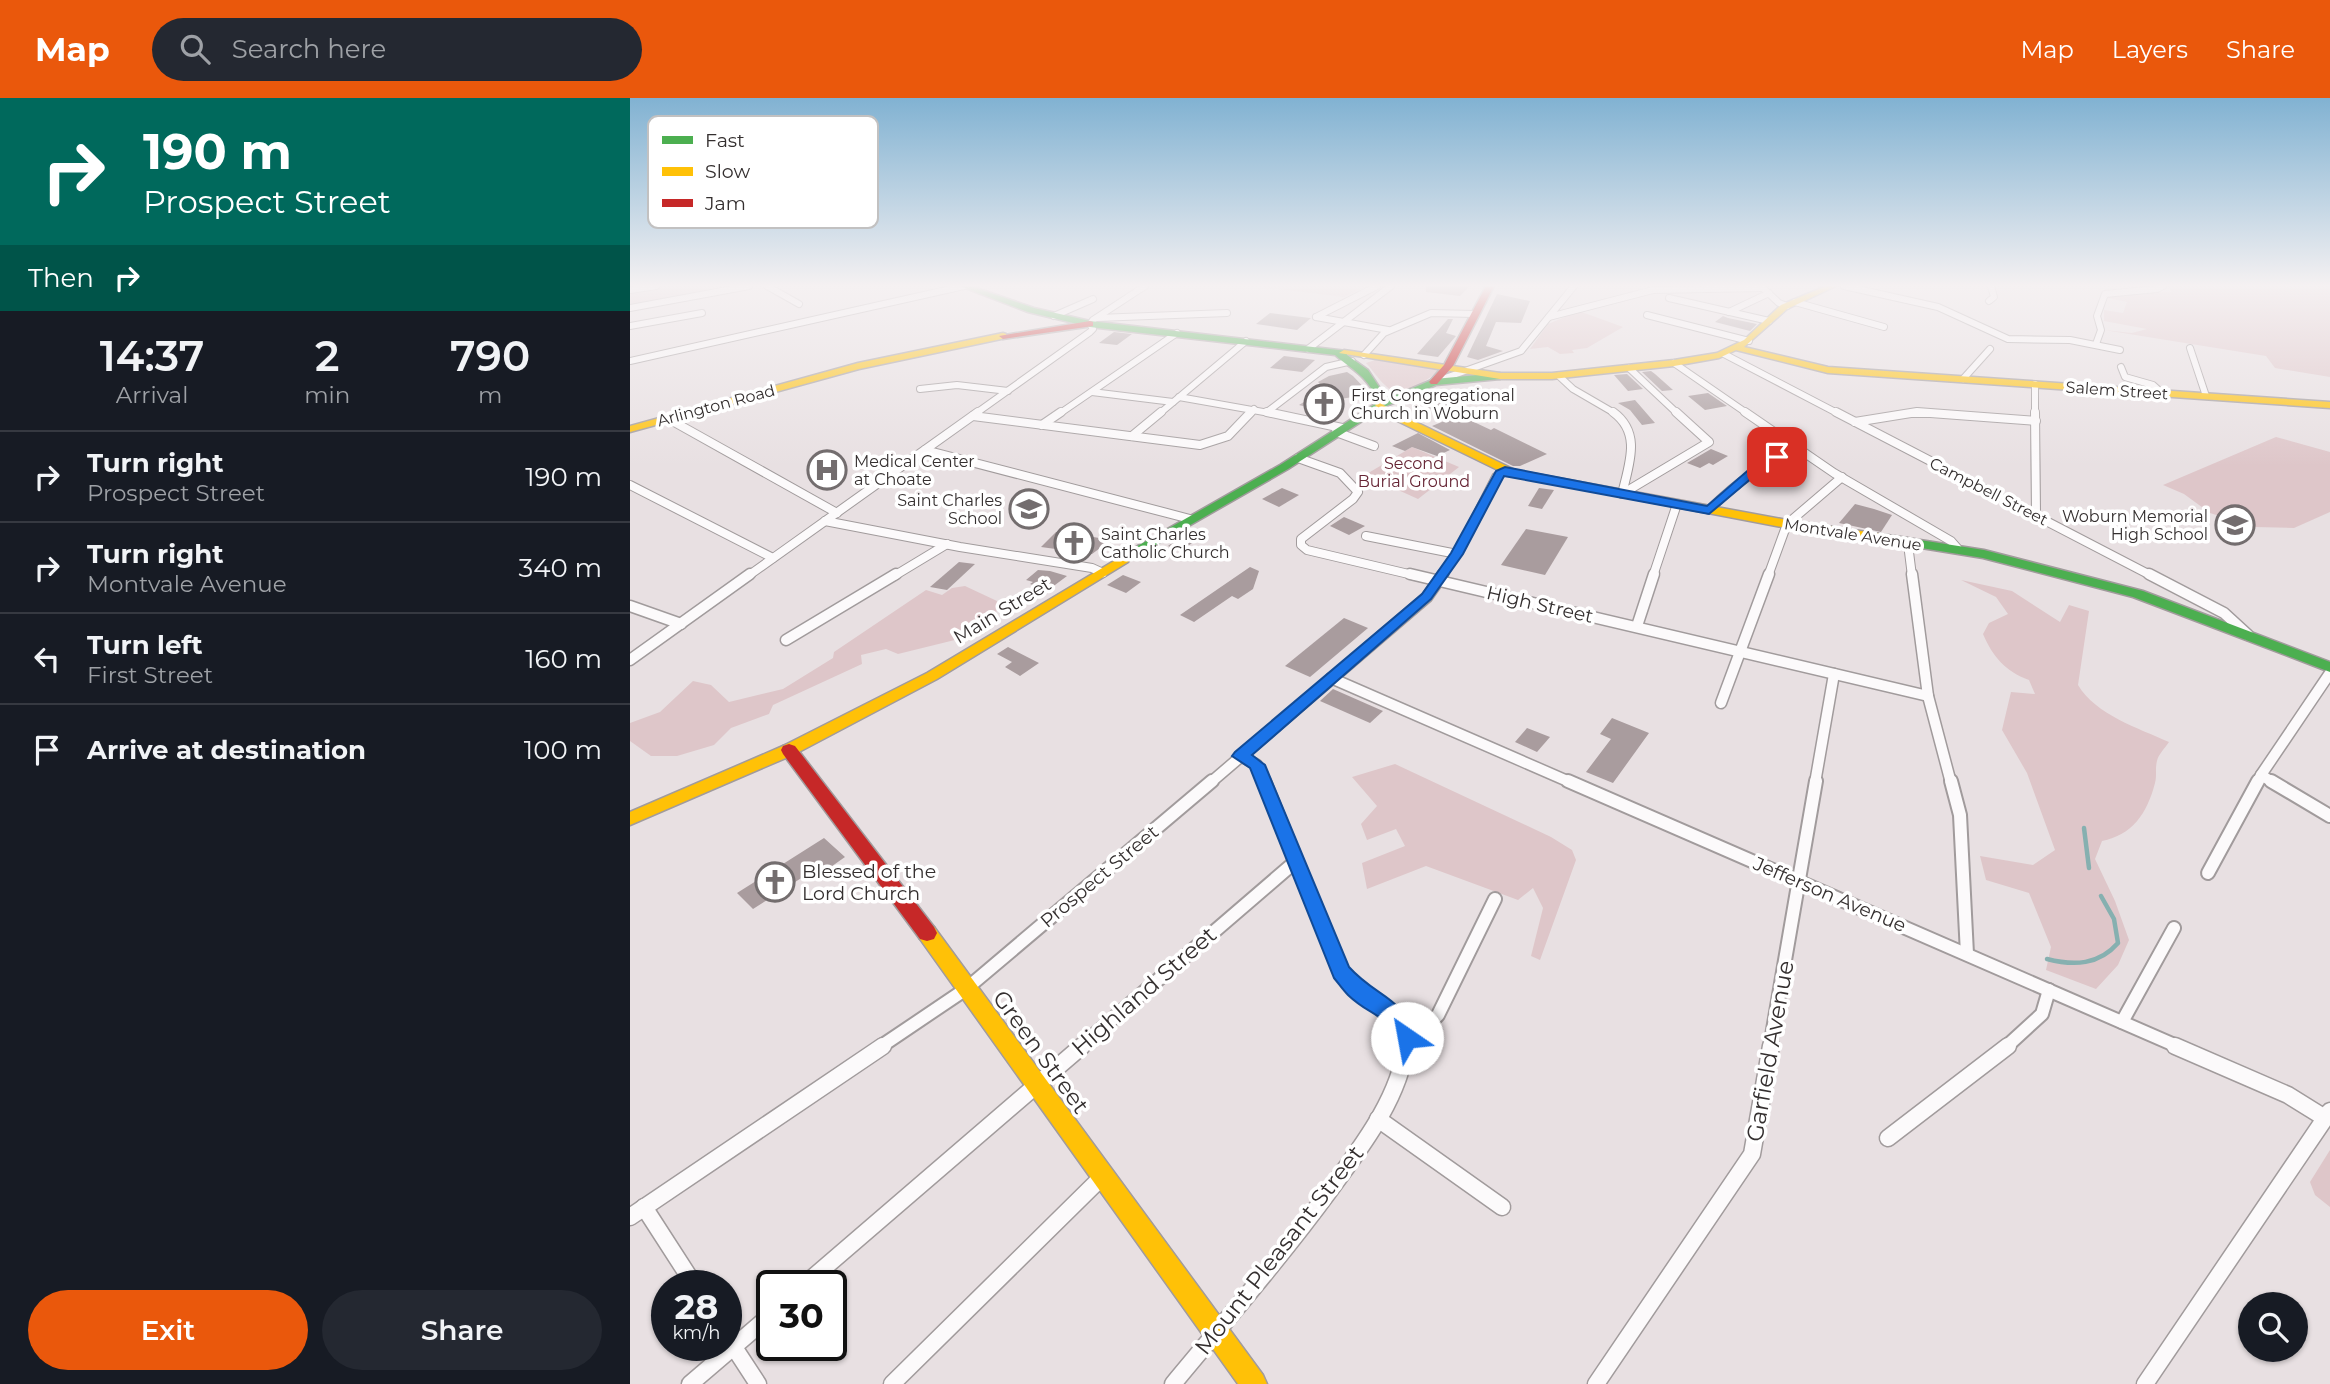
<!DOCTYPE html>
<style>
:root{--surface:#171b24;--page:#242831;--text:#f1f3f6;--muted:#9ea1a6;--line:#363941;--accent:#ea580c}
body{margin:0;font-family:Montserrat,sans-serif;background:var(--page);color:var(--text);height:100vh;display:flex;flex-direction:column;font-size:26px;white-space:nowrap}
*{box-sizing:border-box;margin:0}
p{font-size:23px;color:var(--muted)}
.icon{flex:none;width:38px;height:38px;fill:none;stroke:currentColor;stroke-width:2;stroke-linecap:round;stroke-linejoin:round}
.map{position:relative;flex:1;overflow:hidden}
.details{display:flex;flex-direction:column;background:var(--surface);width:630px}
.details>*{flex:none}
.guide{background:#00695c;color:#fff;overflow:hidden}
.tools{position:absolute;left:1608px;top:1194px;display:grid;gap:14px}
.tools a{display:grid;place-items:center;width:70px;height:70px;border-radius:50%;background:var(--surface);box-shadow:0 2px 5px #0004;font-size:35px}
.speed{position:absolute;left:21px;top:1172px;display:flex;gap:14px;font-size:35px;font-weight:700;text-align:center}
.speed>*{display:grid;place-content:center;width:91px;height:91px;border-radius:50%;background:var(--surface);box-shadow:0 2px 5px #0004;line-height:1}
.speed small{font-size:18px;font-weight:400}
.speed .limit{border:4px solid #111;border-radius:10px;background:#fff;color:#111}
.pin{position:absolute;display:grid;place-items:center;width:60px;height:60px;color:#fff;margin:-30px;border-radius:14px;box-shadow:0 4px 10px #0006}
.me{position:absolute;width:77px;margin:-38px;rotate:327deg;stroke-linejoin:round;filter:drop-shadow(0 0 5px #0008)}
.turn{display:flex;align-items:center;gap:24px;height:147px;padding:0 28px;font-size:32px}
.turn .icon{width:91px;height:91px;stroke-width:2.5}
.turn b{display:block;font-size:49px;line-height:60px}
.then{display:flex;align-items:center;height:66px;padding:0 28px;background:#0003;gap:14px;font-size:26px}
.eta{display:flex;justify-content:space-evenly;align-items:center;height:119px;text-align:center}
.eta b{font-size:42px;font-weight:600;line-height:49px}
.button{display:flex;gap:14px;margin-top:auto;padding:14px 28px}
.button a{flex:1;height:80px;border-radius:42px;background:var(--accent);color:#fff;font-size:28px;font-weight:600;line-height:80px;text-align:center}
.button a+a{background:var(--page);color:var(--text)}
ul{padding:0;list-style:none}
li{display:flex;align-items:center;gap:21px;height:91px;padding:0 28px;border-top:2px solid var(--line)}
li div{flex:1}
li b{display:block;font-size:26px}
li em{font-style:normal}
header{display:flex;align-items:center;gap:42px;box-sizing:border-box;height:98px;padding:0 35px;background:var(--accent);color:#fff}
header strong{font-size:33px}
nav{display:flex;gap:38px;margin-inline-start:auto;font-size:24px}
.search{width:490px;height:63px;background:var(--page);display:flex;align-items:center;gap:18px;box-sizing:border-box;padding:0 24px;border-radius:38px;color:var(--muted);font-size:26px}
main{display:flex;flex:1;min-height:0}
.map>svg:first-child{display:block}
.green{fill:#dec6c9}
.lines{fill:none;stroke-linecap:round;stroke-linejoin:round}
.stream{stroke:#86b0b0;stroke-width:4.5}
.building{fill:#a99c9e}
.street-far4-casing{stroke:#a19b9c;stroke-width:8}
.street-far3-casing{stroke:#a19b9c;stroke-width:10}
.street-far2-casing{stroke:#a19b9c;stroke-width:13}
.street-far1-casing{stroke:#a19b9c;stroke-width:16}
.street-casing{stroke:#a19b9c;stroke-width:19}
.fast-casing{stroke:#a19b9c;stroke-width:3}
.slow-casing{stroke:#a19b9c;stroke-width:3}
.jam-casing{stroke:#a19b9c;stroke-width:3}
.street-far4{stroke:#fcfafb;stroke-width:6}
.street-far3{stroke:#fcfafb;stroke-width:8}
.street-far2{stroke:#fcfafb;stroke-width:10}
.street-far1{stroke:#fcfafb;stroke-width:12}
.street{stroke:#fcfafb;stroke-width:16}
.fast{fill:#4caf50;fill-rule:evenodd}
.slow{fill:#ffc107;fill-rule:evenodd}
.jam{fill:#c62828;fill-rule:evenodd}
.route{fill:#1a73e8;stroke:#114b97;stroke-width:2}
.labels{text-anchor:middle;stroke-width:7;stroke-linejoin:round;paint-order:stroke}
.far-street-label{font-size:16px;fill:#342f2f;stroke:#fff}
.far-poi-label{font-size:16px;fill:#342f2f;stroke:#fff;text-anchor:start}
.far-park-label{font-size:16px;fill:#662434;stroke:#fff}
.street-label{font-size:19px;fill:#342f2f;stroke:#fff}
.poi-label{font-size:19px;fill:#342f2f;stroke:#fff;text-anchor:start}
.near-street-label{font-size:23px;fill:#342f2f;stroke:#fff}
.key{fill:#fff;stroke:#c2c1c1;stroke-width:2}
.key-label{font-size:19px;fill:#342f2f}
</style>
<header>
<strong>Map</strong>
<div class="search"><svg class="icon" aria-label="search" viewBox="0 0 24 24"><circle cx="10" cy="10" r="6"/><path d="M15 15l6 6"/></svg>Search here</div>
<nav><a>Map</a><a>Layers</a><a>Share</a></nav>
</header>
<main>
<section class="details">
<div class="guide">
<div class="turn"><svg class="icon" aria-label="right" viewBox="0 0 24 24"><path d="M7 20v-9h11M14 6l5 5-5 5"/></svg><div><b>190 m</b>Prospect Street</div></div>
<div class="then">Then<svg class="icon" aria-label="right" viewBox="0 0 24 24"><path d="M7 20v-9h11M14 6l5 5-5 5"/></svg></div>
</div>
<div class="eta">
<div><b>14:37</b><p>Arrival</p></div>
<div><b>2</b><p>min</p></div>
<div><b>790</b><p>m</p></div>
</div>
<ul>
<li><svg class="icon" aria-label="right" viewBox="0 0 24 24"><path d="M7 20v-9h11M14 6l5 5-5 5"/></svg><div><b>Turn right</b><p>Prospect Street</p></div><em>190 m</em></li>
<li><svg class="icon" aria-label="right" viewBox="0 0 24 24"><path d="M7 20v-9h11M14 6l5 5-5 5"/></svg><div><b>Turn right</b><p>Montvale Avenue</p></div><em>340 m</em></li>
<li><svg class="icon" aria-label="left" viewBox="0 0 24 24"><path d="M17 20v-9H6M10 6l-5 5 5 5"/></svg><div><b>Turn left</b><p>First Street</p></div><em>160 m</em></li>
<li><svg class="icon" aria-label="arrive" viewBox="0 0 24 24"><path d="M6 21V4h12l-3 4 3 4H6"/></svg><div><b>Arrive at destination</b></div><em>100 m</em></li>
</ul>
<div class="button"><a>Exit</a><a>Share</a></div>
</section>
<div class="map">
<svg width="1700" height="1286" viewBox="0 0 1700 1286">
<rect width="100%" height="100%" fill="#e8e0e2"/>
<g class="green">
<polygon points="30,188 112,188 0,208 0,193"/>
<polygon points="623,188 737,188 714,199"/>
<polygon points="1539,188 1700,188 1700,279 1645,270 1636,258 1474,232 1502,235 1517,231 1474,223 1474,212 1493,215 1497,204 1478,200 1480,196 1541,194"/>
<polygon points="949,213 993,229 957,250 942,252 944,255 930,256 918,249 900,251 918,226"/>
<path d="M745 262 808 271 809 272C800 281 777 296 764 293 754 290 743 272 736 265Z"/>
<polygon points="1646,339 1700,354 1700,414 1664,430 1624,429 1580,415 1554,396 1533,387"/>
<polygon points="782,349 829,369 788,401 735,377"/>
<path d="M1331 482 1382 493 1430 524 1439 507 1459 513 1448 587C1466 617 1508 630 1539 644 1535 650 1528 657 1527 663 1525 670 1527 678 1525 685 1517 716 1502 737 1472 743L1465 761 1485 803 1499 842 1488 867 1466 891 1416 872 1421 849 1399 795 1356 782 1350 758 1403 767 1425 752 1397 675 1372 632 1381 594 1405 596 1399 582C1375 573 1363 559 1353 536L1359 525 1378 516 1366 499Z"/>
<polygon points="335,488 367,503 366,520 341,538 268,556 256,551 231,557 232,566 143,607 139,616 101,630 84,647 47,658 21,658 0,643 0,625 30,614 63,583 81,587 99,604 153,591 203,560 204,554 296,492 312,497 322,490"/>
<polygon points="765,666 921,739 942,752 946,762 910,862 901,858 913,810 903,790 888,802 796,768 737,791 732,765 775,748 766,731 737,742 731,726 747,708 722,679"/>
<polygon points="1700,1052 1700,1109 1685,1097 1680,1084"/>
</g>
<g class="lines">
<g class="stream">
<polyline points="1454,730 1459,770"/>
<path d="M1417 861C1444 868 1469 867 1488 845L1484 821 1471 798"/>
</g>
</g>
<g class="building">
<polygon points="796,188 840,188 830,198 796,194"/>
<polygon points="867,196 900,203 891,225 866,224 856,248 873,253 848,262 837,259"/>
<polygon points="640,215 680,220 681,220 667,232 626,226"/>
<polygon points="1093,218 1098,220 1127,226 1120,233 1085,224"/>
<polygon points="818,221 823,221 816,235 826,238 808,259 787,256"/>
<polygon points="484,234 502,236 487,247 469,245"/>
<polygon points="654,258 670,260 685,262 672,274 640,270"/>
<polygon points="1021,273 1025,276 1043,292 1032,293 1012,274"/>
<polygon points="717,274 723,278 740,296 705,302 688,284 699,278"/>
<polygon points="997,276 1013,291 998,293 984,277"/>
<polygon points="802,295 826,305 808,314 783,303"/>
<polygon points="1078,295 1097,308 1075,312 1058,298"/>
<polygon points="682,299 715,308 702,316 669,307"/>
<polygon points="1005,302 1025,325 1012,327 1000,312 988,305"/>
<polygon points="829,317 861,332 864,330 917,356 890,368 883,368 802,328"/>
<polygon points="788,335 820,352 807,358 782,349 775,353 762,348"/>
<polygon points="1081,351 1098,358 1083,367 1079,365 1070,370 1057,365"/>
<polygon points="652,390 669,397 649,409 632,401"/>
<polygon points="909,390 924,392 912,411 898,408"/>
<polygon points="1225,406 1244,411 1262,417 1251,434 1209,425"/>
<polygon points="714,419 735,428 719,437 700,428"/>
<polygon points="562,431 576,437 549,453 538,448"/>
<polygon points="896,431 938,439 915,477 871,467"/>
<polygon points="426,434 434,434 481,442 462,456 411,449"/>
<polygon points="329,464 345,466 317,492 300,489"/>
<polygon points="620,469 629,473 623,491 608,501 602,498 564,524 550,517"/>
<polygon points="408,472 420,473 437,478 421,490 415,488 411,490 400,486 403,484 396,482"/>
<polygon points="493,477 511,484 496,495 477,487"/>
<polygon points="714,520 738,530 680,579 655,568"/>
<polygon points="378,549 409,565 390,578 375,569 382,564 367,556"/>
<polygon points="703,591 753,613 740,625 690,603"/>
<polygon points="982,620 1019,635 983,685 956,674 981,641 970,636"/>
<polygon points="897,630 920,639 907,654 885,644"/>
<polygon points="194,740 215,759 195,773 190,768 123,811 107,795"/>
</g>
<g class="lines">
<g class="street-far4-casing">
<g id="street-far4">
<polyline points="137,188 169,206"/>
<polyline points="1214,188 1308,209 1378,241 1440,242 1490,252"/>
<polyline points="1134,191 1149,205 1157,208"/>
<polyline points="0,192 26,188"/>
<polyline points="1039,200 1139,223"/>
<polyline points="1359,203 1364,199 1361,188"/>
<polyline points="1165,204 1254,229"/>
<polyline points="0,210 119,188"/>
<polyline points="1099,214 1139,195"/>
<polyline points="1017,217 1119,243"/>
<polyline points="424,218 463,201"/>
<polyline points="686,219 758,232"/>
<polyline points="686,219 747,188"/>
<polyline points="919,219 1023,192 1133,190"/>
<polyline points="467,220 597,215"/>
<polyline points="0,228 72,215"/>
<polyline points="1466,246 1471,232 1467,218 1475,196 1527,191 1533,188"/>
<polyline points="1560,250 1576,298"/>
<polyline points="678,251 761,188"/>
<polyline points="1094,256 1209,316"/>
<polyline points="734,257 754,235 801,215 845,216"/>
<polyline points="0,263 334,188"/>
<polyline points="1044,265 1118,316"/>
<polyline points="1491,269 1495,279 1523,287 1532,295"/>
<polyline points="999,270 1048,316"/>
<polyline points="929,278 943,291 986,316"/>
<polyline points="1333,281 1360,251"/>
<polyline points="804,284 891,253 944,188"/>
<polyline points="1405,286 1405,316"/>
<polyline points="290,291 327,287 378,293"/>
<polyline points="462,294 543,304"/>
<polyline points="549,299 645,316"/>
<polyline points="637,314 696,269 722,263"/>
<polyline points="345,316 460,234 463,231 460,226 463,222 515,188"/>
<polyline points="429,316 547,235"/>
<polyline points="529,316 616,243"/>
<polyline points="620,316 624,311"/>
<polyline points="1277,316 1309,316"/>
</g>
</g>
<g class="street-far3-casing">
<g id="street-far3">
<polyline points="637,314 712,330"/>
<path d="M983 314C1012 335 999 366 992 396"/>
<polyline points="1115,314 1204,375 1321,443 1328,451"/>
<polyline points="1206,314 1522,478"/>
<polyline points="1405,314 1406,417"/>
<polyline points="343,318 570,347 598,338 621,314"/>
<polyline points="37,320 207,415"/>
<polyline points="1225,324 1287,314 1406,323"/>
<polyline points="412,327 431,314"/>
<polyline points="706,334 744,348"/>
<polyline points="502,338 531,314"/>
<polyline points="295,352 560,421"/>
<polyline points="668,360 710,375 728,394 723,401 671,441 671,447 677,452 787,478"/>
<polyline points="0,387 143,460"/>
<polyline points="992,396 1079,344 1046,314"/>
<path d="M1079 412C1106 385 1134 364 1171 352"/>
<polyline points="195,423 330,449 462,470 473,475"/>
<polyline points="736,438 827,456"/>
<polyline points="1278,446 1282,478"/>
<polyline points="118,478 348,314"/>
<polyline points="264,478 317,446"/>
<polyline points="812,478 827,456 866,379 875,373"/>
<polyline points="1023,478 1047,406"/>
<polyline points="1138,478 1157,426 1212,379"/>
</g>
</g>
<g class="street-far2-casing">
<g id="street-far2">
<polyline points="780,476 1298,598"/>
<polyline points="1282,476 1298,598 1321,685"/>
<polyline points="1519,476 1594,515 1618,537"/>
<polyline points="0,508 51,526"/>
<polyline points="1007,528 1024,476"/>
<polyline points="156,542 266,476"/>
<polyline points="0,562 120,476"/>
<polyline points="701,580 942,685"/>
<polyline points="1091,605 1139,476"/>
<polyline points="611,658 627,667 634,685"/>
<polyline points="580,685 797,499 813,476"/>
<polyline points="1185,685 1204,576"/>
<polyline points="1627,685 1631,677"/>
<polyline points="1644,685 1631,677 1700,575"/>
</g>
</g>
<g class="street-far1-casing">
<g id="street-far1">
<path d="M634 683 711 874C731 899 780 912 776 949"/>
<polyline points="938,683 1549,949"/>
<polyline points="1321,683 1330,717 1337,856"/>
<polyline points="1641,683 1700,718"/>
<polyline points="1578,775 1628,683"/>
<polyline points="1492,924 1544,830"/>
<polyline points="775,934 802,923 808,917 865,801"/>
<polyline points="250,949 336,891 582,683"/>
<polyline points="450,949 665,764"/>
<polyline points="1140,949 1186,683"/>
<polyline points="1376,949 1412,916 1419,892"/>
</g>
</g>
<g class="street-casing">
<g id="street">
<polyline points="1545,948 1658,997 1695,1020"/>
<polyline points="748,1021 872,1109"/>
<polyline points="1258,1040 1378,948"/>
<polyline points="14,1109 65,1188"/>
<polyline points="0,1119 253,948"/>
<polyline points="173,1188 452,948"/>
<polyline points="96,1237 128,1286"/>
<polyline points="60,1286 142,1216"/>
<polyline points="262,1286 473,1078"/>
<path d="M543 1286C596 1222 651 1159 700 1092 731 1049 769 1001 776 948"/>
<polyline points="966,1286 1122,1056 1141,948"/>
<polyline points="1515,1286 1700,1013"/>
</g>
</g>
<g class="fast-casing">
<g id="fast">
<path d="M330 188H341L404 210 460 223 717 253V257L738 272 757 301 804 281 870 275 875 278 870 281 806 287 754 309 658 371 494 465 488 461 490 458 650 367 745 306 747 300C735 276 722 272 705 257L460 229 398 214Z"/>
<polygon points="1277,440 1354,452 1513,493 1700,564 1700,574 1503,499 1353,460 1273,447 1273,441"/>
</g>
</g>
<g class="slow-casing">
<g id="slow">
<polygon points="1196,188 1206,188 1157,211 1114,249 1198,269 1700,304 1700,310 1198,275 1106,252 1089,260 1044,268 922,281 870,281 709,255 714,252 870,275 922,275 1044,262 1087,255 1114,242 1151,207"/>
<polygon points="373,235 376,236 376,240 229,271 0,334 0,328 228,265"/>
<polygon points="750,304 759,311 885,372 1157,422 1277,440 1283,444 1277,448 1157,430 878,377 751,315 745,307"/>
<polygon points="494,457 500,461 498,464 307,581 165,656 0,727 0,714 153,648 297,575"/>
<polygon points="297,827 304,829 633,1277 637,1286 608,1286 290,841 287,835 290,829"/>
</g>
</g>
<g class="jam-casing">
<g id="jam">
<polygon points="856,188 864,188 823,268 807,286 801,286 799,284 814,267"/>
<polygon points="460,223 463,224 463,228 373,241 369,238"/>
<polygon points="159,646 165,648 304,829 307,835 304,841 297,843 290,841 153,656 151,652 153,648"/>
</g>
</g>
<use href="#street-far4" class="street-far4"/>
<use href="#street-far3" class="street-far3"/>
<use href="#street-far2" class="street-far2"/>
<use href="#street-far1" class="street-far1"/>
<use href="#street" class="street"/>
<use href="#fast" class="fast"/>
<use href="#slow" class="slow"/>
<use href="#jam" class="jam"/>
</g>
<linearGradient id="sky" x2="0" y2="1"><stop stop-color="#81b2d2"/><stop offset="0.51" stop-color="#f5f1f2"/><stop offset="1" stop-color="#f5f1f2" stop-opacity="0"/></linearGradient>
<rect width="1700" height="368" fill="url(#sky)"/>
<path class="route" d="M1143 357 1152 359 1130 373 1079 416 874 378 833 456 801 501 622 657 635 667 719 869C747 900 771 897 787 940L784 947 777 949 769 947C754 912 742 920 718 897 713 892 709 886 704 880L620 670 602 658 605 654 792 496 821 455 866 373 875 369 1077 408 1123 368Z"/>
<defs>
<g id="church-ring" transform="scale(2.0125)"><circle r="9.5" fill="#fff" stroke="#736d6e" stroke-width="1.5"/><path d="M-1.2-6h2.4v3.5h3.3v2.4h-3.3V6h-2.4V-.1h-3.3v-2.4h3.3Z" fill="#736d6e"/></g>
<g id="hospital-ring" transform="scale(2.0125)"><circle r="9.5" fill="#fff" stroke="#736d6e" stroke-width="1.5"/><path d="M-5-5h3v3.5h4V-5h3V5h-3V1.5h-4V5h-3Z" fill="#736d6e"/></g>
<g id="school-ring" transform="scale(2.0125)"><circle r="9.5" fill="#fff" stroke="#736d6e" stroke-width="1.5"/><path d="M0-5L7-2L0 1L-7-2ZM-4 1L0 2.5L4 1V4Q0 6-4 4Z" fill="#736d6e"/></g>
</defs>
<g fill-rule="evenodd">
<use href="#church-ring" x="694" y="306"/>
<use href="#hospital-ring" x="197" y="372"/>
<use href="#school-ring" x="399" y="411"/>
<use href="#school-ring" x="1605" y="427"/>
<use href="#church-ring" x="444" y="445"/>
<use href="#church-ring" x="145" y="784"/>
</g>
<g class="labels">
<g class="far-street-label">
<text transform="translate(1487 292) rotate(4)" y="6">Salem Street</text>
<text transform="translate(86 307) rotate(-15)" y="6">Arlington Road</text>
<text transform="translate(1359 393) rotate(27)" y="6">Campbell Street</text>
<text transform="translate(1223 436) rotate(9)" y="6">Montvale Avenue</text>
</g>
<g class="far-poi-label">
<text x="721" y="303">First Congregational<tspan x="721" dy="18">Church in Woburn</tspan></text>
<text x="224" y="369">Medical Center<tspan x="224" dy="18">at Choate</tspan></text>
<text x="372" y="408" text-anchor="end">Saint Charles<tspan x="372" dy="18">School</tspan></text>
<text x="1578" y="424" text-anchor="end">Woburn Memorial<tspan x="1578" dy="18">High School</tspan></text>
<text x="471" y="442">Saint Charles<tspan x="471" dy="18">Catholic Church</tspan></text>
</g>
<g class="far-park-label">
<text x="784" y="371">Second<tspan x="784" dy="18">Burial Ground</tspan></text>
</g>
<g class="street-label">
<text transform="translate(910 506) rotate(13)" y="7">High Street</text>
<text transform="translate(372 512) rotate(-31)" y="7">Main Street</text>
<text transform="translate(469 778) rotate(-40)" y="7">Prospect Street</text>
<text transform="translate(1200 796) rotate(23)" y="7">Jefferson Avenue</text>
</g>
<g class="poi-label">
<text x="172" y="780">Blessed of the<tspan x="172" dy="22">Lord Church</tspan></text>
</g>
<g class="near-street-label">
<text transform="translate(514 893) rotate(-41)" y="8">Highland Street</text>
<text transform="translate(1140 953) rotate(-80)" y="8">Garfield Avenue</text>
<text transform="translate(411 954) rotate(54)" y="8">Green Street</text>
<text transform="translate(649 1152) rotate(-52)" y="8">Mount Pleasant Street</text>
</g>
</g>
<rect x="18" y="18" width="230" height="112" rx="10" class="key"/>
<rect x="32" y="38" width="31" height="8" fill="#4caf50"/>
<rect x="32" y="69" width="31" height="9" fill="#ffc107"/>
<rect x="32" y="101" width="31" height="8" fill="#c62828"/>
<g class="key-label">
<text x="75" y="49">Fast</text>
<text x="75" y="80">Slow</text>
<text x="75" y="112">Jam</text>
</g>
</svg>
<div class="tools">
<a><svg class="icon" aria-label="search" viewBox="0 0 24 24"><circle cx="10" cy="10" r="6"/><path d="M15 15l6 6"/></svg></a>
</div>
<div class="speed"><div>28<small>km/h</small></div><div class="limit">30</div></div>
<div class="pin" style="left:1147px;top:359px;background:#d93025"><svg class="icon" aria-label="arrive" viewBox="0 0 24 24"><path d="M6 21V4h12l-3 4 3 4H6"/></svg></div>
<svg class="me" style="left:777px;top:940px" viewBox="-20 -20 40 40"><circle r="19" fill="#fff"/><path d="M0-13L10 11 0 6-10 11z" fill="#1a73e8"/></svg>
</div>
</main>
